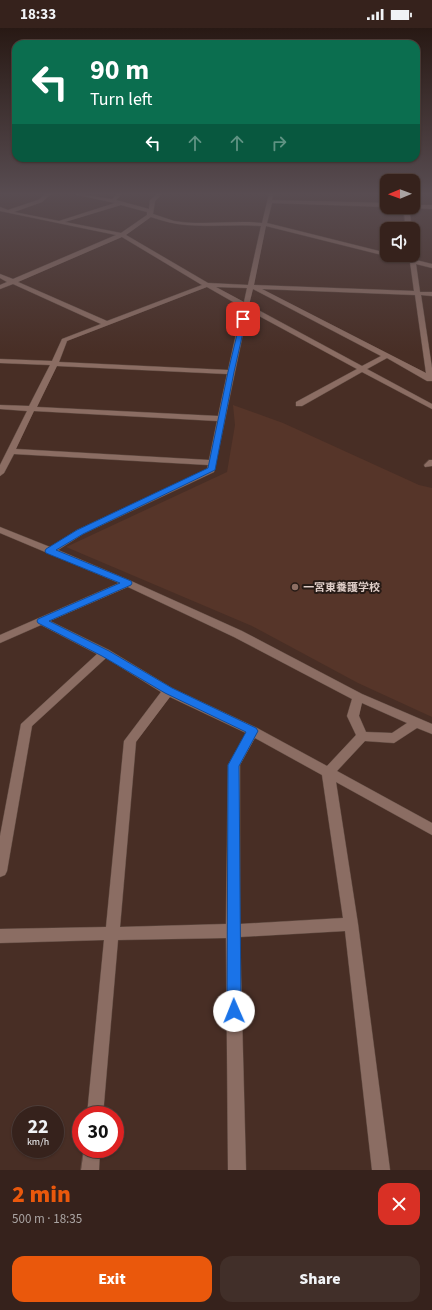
<!DOCTYPE html>
<meta charset="utf-8">
<style>
:root{--surface:#36221c;--page:#412f29;--text:#f1f3f6;--muted:#aaa4a3;--line:#503f3b;--accent:#ea580c}
body{margin:0;font-family:"Source Sans 3","Noto Sans JP",sans-serif;background:var(--page);color:var(--text);height:100vh;display:flex;flex-direction:column;font-size:15px;white-space:nowrap}
*{box-sizing:border-box;margin:0}
p{font-size:13px;color:var(--muted)}
.icon{flex:none;width:22px;height:22px;fill:none;stroke:currentColor;stroke-width:2;stroke-linecap:round;stroke-linejoin:round}
.map{position:relative;height:1142px;overflow:hidden}
.panel{display:flex;flex-direction:column;background:var(--surface);flex:1}
.panel>*{flex:none}
.guide{position:absolute;left:12px;top:12px;width:408px;height:122px;border-radius:12px;box-shadow:0 1px 3px #0004,0 0 0 1px var(--line);background:#0b6e4f;color:#fff;overflow:hidden}
.needle{width:26px;rotate:269deg}
.controls{position:absolute;left:380px;top:146px;display:grid;gap:8px}
.controls a{display:grid;place-items:center;width:40px;height:40px;border-radius:8px;background:var(--surface);box-shadow:0 1px 3px #0004,0 0 0 1px var(--line);font-size:20px}
.speed{position:absolute;left:12px;top:1078px;display:flex;gap:8px;font-size:20px;font-weight:700;text-align:center}
.speed>*{display:grid;place-content:center;width:52px;height:52px;border-radius:50%;background:var(--surface);box-shadow:0 1px 3px #0004,0 0 0 1px var(--line);line-height:1}
.speed small{font-size:10px;font-weight:400}
.speed .limit{border:6px solid #d22;background:#fff;color:#111}
.pin{position:absolute;display:grid;place-items:center;width:34px;height:34px;color:#fff;margin:-17px;border-radius:8px;box-shadow:0 2px 6px #0006}
.me{position:absolute;width:44px;margin:-22px;rotate:359deg;stroke-linejoin:round;filter:drop-shadow(0 0 3px #0008)}
.turn{display:flex;align-items:center;gap:14px;height:84px;padding:0 12px;font-size:18px}
.turn .icon{width:52px;height:52px;stroke-width:2.5}
.turn b{display:block;font-size:28px;line-height:34px}
.lanes{display:flex;align-items:center;height:38px;padding:0 12px;background:#0003;justify-content:center;gap:20px;direction:ltr}
.lanes .off{opacity:.35}
.round{display:grid;place-items:center;flex:none;width:42px;height:42px;border-radius:12px;background:var(--page)}
.summary{display:flex;align-items:center;justify-content:space-between;height:68px;padding:0 12px}
h1{font-size:24px;font-weight:800;line-height:30px;color:var(--accent)}
.primary-button{display:flex;gap:8px;margin-top:auto;padding:8px 12px}
.primary-button a{flex:1;height:46px;border-radius:12px;background:var(--accent);color:#fff;font-size:16px;font-weight:800;line-height:46px;text-align:center}
.primary-button a+a{background:var(--page);color:var(--text)}
.status{display:flex;justify-content:space-between;align-items:center;height:28px;padding:0 20px;background:var(--surface);direction:ltr}
.status svg{height:11px;fill:currentColor}
.map>svg:first-child{display:block}
.built{fill:#563529}
.lines{fill:none;stroke-linecap:round;stroke-linejoin:round}
.minor-casing{stroke:#5f4a41;stroke-width:1}
.minor{fill:#8b6d63;fill-rule:evenodd}
.route{fill:#1a73e8;stroke:#114b97}
.education-dot{fill:#8d6e63;stroke:#261a15;stroke-width:1.5}
.labels{text-anchor:middle;stroke-width:4;stroke-linejoin:round;paint-order:stroke}
.poi-label{font-size:11px;font-weight:bold;fill:#dfcec8;stroke:#261a15;text-anchor:start}
</style>
<div class="status"><b>18:33</b><svg viewBox="0 0 49 12"><path d="M0 12V9h3v3zM5 12V6h3v6zM10 12V3h3v9zM15 12V0h3v12zM26 1h20v11H26zM47 4h2v5h-2z"/></svg></div>
<div class="map">
<svg width="432" height="1142" viewBox="0 0 432 1142">
<rect width="100%" height="100%" fill="#482e25"/>
<polygon class="built" points="233,377 283,395 419,457 432,460 432,689 358,655 252,598 66,519 227,444 235,397"/>
<g class="lines">
<g class="minor-casing">
<g id="minor">
<path d="M46 166H51L42 174 14 184 59 193 115 175 78 167 76 166 112 171 118 166H122L116 172 149 181 150 172 157 166H162L155 173 153 186C160 188 167 191 174 193 203 198 233 192 262 195L269 166H273L272 172 387 175V179L272 175 267 195 387 225V227H395L410 231 409 227 414 226 416 232 432 236V240L416 236 420 264H432V268L421 267 432 340V353H427L387 330 367 341 432 376V381L362 344 302 378H296V374L357 341 248 282 214 444 83 506 58 522 131 553 242 603 362 666 432 696V706L417 700 394 715 365 713 337 743 432 795V807L336 754 358 896 390 1142H372L345 903 240 909 246 1142H228L226 910 118 912 103 1087H87L104 912 0 915V901L106 899 124 713 161 664 106 630 32 698 7 843 5 847 0 849V808L21 696 97 626 41 597 0 615V607L119 555 0 505V499L50 519 77 502 207 441 208 437 14 426 4 445 0 448V437L27 383 0 381V377L29 378 50 337 0 335V331L52 333 62 311 101 296 13 256 0 261V257L7 254 0 250V246L13 251 116 207 0 183V179L8 182 38 172ZM121 177 147 184V187L121 205 65 194ZM151 189C163 193 174 196 187 197 211 199 236 196 261 198L248 257 208 255 126 207ZM266 198 410 234 414 263 254 257ZM122 209 202 257 107 293 18 254ZM207 259 242 279 228 342 59 334 67 313ZM216 259 247 260 244 274ZM253 261 381 328 362 338 249 277ZM262 261 415 267 426 345ZM57 338 227 346 218 388 37 379ZM34 383 217 393 209 432 16 421ZM128 559 234 609 352 671 347 688 356 707 327 738 257 700 172 660 109 622 50 593ZM170 669 246 705 228 737 226 896 120 899 136 714ZM362 675 407 695 392 705 366 704 359 688ZM255 710 322 747 343 890 240 896V737Z"/>
<polygon points="413,177 432,177 432,181 411,180 410,179 413,179"/>
<polygon points="403,179 409,179 412,201 406,201"/>
<polygon points="429,432 432,432 432,438 425,439 424,437"/>
<polygon points="84,1121 100,1121 99,1142 81,1142"/>
</g>
</g>
<use href="#minor" class="minor"/>
</g>
<linearGradient id="sky" x2="0" y2="1"><stop stop-color="#281914"/><stop offset="0.51" stop-color="#584c51"/><stop offset="1" stop-color="#584c51" stop-opacity="0"/></linearGradient>
<rect width="432" height="325" fill="url(#sky)"/>
<polygon class="route" points="241,290 246,291 234,344 215,442 83,506 56,522 131,553 132,555 131,557 49,593 109,623 172,660 256,700 258,703 239,738 241,983 239,987 234,989 229,987 227,983 228,737 246,704 165,665 102,628 38,595 37,593 38,591 120,555 46,525 45,523 46,521 77,502 208,440 228,344"/>
<circle class="education-dot" cx="295" cy="559" r="4"/>
<g class="labels">
<g class="poi-label">
<text x="303" y="563">一宮東養護学校</text>
</g>
</g>
</svg>
<div class="controls">
<a><svg class="needle" viewBox="-14 -14 28 28"><path d="M0-13l5 13h-10z" fill="#e53935"/><path d="M0 13l5-13h-10z" fill="#aaa4a3"/></svg></a>
<a><svg class="icon" aria-label="sound" viewBox="0 0 24 24"><path d="M4 9h4l5-4v14l-5-4H4zM17 9q2 3 0 6"/></svg></a>
</div>
<div class="speed"><div>22<small>km/h</small></div><div class="limit">30</div></div>
<div class="pin" style="left:243px;top:291px;background:#d93025"><svg class="icon" aria-label="arrive" viewBox="0 0 24 24"><path d="M6 21V4h12l-3 4 3 4H6"/></svg></div>
<svg class="me" style="left:234px;top:983px" viewBox="-20 -20 40 40"><circle r="19" fill="#fff"/><path d="M0-13L10 11 0 6-10 11z" fill="#1a73e8"/></svg>
<div class="guide">
<div class="turn"><svg class="icon" aria-label="left" viewBox="0 0 24 24"><path d="M17 20v-9H6M10 6l-5 5 5 5"/></svg><div><b>90 m</b>Turn left</div></div>
<div class="lanes"><svg class="icon" aria-label="left" viewBox="0 0 24 24"><path d="M17 20v-9H6M10 6l-5 5 5 5"/></svg><svg class="icon off" aria-label="ahead" viewBox="0 0 24 24"><path d="M12 20V5M6 11l6-6 6 6"/></svg><svg class="icon off" aria-label="ahead" viewBox="0 0 24 24"><path d="M12 20V5M6 11l6-6 6 6"/></svg><svg class="icon off" aria-label="right" viewBox="0 0 24 24"><path d="M7 20v-9h11M14 6l5 5-5 5"/></svg></div>
</div>
</div>
<section class="panel">
<div class="summary"><div><h1>2 min</h1><p>500 m · 18:35</p></div><a class="round" style="background:#d93025;color:#fff"><svg class="icon" aria-label="close" viewBox="0 0 24 24"><path d="M6 6l12 12M18 6L6 18"/></svg></a></div>
<div class="primary-button"><a>Exit</a><a>Share</a></div>
</section>
